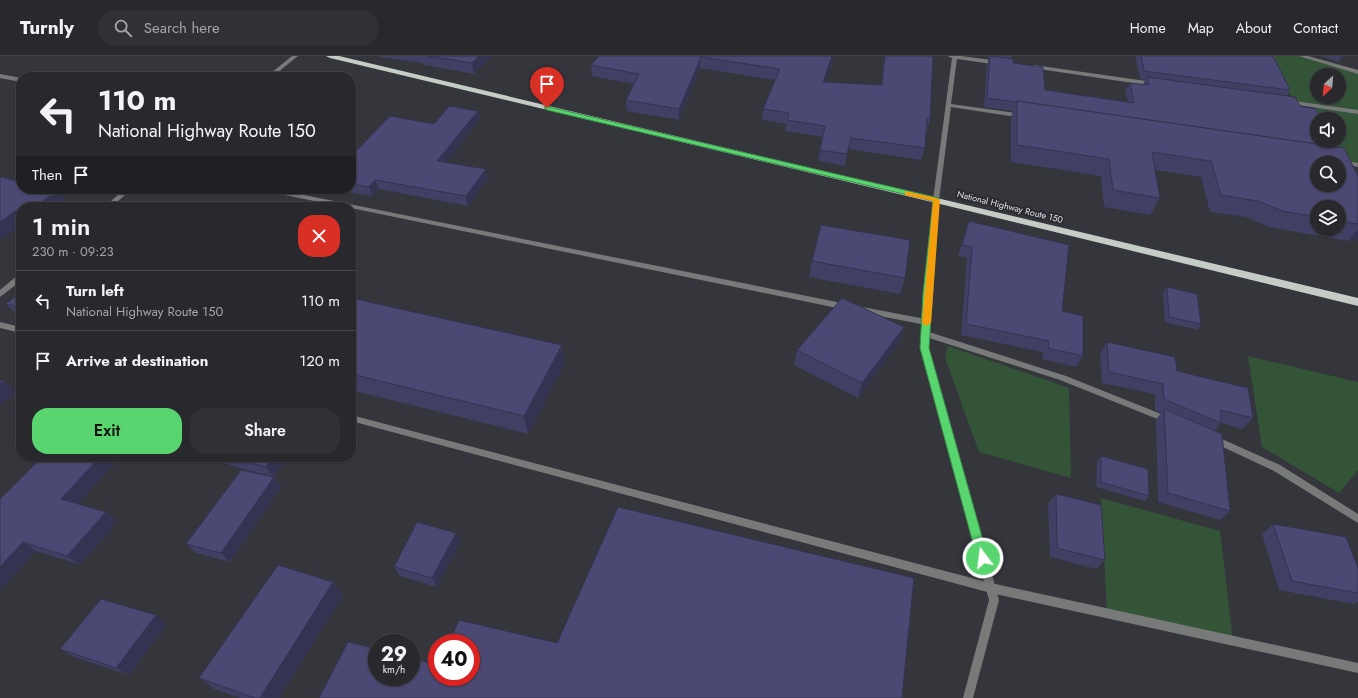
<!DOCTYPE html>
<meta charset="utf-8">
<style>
:root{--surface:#28282d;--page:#303035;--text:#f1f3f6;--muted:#a5a6aa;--line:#444449;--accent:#59d56f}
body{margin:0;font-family:Jost,sans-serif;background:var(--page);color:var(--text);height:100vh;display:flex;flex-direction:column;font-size:15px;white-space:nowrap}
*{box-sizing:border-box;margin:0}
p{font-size:13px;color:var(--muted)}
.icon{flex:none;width:22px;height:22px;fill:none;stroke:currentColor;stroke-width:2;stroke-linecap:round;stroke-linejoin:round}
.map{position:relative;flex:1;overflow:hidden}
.sheet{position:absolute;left:16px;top:146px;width:340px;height:260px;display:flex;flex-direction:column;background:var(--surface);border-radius:16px;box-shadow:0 1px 3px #0004,0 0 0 1px var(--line)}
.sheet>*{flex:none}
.top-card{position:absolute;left:16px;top:16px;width:340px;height:122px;border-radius:16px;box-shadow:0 1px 3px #0004,0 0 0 1px var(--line);background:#28282d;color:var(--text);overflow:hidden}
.needle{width:26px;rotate:206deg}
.tools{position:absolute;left:1310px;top:12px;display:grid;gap:8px}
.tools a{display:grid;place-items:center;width:36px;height:36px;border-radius:50%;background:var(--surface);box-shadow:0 1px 3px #0004,0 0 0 1px var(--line);font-size:20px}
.speed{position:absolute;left:368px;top:578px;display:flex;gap:8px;font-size:20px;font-weight:700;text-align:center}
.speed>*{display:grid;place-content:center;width:52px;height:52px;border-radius:50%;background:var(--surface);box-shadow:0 1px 3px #0004,0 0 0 1px var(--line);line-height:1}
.speed small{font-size:10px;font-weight:400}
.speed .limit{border:6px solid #d22;background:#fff;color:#111}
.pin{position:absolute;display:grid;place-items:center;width:34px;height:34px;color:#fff;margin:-41px -17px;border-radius:50% 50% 50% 0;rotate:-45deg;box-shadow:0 0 4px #0007}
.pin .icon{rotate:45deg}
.me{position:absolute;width:44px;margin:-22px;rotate:345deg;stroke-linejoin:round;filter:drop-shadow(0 0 3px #0008)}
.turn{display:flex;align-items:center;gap:14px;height:84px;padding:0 16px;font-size:18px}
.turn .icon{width:52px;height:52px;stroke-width:2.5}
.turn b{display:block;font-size:28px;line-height:34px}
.then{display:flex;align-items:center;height:38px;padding:0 16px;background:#0003;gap:8px;font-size:15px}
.round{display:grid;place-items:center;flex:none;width:42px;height:42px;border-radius:16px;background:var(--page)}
.head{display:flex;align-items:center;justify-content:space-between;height:68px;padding:0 16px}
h1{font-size:24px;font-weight:600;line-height:30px}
.cta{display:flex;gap:8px;margin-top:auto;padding:8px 16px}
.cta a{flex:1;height:46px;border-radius:16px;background:var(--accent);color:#111;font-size:16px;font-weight:600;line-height:46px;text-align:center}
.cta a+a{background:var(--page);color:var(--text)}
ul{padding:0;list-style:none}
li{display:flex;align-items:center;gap:12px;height:60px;padding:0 16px;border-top:1px solid var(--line)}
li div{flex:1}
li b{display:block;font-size:15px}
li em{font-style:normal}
header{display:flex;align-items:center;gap:24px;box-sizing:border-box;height:56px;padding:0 20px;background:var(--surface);border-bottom:1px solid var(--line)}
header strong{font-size:19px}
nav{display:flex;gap:22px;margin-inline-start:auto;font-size:14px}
.search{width:280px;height:36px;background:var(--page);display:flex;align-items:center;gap:10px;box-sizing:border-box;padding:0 14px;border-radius:16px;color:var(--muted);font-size:15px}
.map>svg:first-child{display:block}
.green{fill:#335437;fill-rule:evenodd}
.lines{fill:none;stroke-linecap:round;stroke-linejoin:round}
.minor{fill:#777a78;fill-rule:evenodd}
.tertiary{fill:#777a78;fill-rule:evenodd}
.trunk{fill:#c5ccc6;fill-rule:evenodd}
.wall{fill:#403f64;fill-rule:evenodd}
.shaded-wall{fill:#343351}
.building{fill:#4b4974;stroke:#343351;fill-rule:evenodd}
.route{fill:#59d56f;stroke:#3a8a48}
.slow{fill:#f59e0b}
.labels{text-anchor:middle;stroke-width:4;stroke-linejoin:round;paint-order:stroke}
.far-street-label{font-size:9px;fill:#e3e3e8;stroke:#2b2b32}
</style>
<header>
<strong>Turnly</strong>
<div class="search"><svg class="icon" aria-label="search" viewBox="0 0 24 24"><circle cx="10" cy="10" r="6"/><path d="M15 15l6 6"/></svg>Search here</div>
<nav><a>Home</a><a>Map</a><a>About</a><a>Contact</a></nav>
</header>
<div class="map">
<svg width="1358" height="642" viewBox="0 0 1358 642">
<rect width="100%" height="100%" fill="#35353c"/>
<g class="green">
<path d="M1268 0H1302L1358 16V109L1342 107 1332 85H1339V63H1321L1314 50 1295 47ZM1317 19H1339V41H1317Z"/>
<polygon points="948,290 1069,332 1071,422 979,396 945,302"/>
<polygon points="1248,300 1358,326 1358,414 1339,437 1262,391"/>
<polygon points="1101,442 1220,475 1233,585 1107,557"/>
</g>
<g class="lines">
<g class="minor">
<polygon points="947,0 961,0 999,5 1002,7 999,9 957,3 951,48 1023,58 1026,60 1023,62 951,51 939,144 936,146 933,144 952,2"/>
<polygon points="1299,0 1308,0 1358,14 1358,18"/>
<polygon points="1034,9 1153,26 1156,28 1153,30 1032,12 1031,11"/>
<polygon points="0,18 21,22 21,26 0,22"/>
<polygon points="1287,44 1358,54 1358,58 1285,47 1284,46"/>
<polygon points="1341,104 1358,107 1358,111 1339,107 1338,106"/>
<polygon points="262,133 274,133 847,248 851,251 847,254 351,152 351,151 344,151 265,135"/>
<polygon points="862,251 926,263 930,266 926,269 859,256 858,254"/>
<polygon points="0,266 21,271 21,277 0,272"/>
<polygon points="926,275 1066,320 1171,362 1172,364 1171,366 1165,366 1060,324 923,280 922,278"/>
<polygon points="351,359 991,527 1358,607 1358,617 991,537 351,365"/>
<polygon points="1213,379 1280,409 1358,458 1358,467 1274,415 1210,385 1209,383 1210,381"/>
</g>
<g class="tertiary">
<polygon points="292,0 298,0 272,21 266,21"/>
<polygon points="125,133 132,133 111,151 104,151"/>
<polygon points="936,142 939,144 932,237 929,292 999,544 973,642 963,642 989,544 921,292 924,237 933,144"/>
<polygon points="18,219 21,219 21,225 0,241 0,234"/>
</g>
<polygon class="trunk" points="326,0 339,0 1358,242 1358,250 936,147 330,2"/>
</g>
<g class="wall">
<polygon points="380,0 492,0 474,18 424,9 423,7 380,1"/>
<polygon points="599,0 833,0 832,8 825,26 881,29 884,0 933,0 930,64 927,75 926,75 925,92 921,104 848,93 845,110 818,105 823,81 785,75 786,68 762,64 763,53 775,24 700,12 679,64 627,55 626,44 634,28 592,20 591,9"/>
<path d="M988 0H1012L1011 3 1013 7 1045 34 1128 46 1125 36 1130 27 1143 29 1145 24 1140 23 1135 0H1273L1290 34 1287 40 1300 50 1337 91 1358 120V183L1348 185 1269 171 1246 161 1210 156 1201 121 1155 114 1160 142 1150 159 1104 151 1101 120 1011 106V61L1013 55 984 51 987 9 989 2H988ZM1317 151H1339V173H1317Z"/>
<polygon points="1321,0 1344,0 1338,6"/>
<polygon points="478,55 480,63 446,106 488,122 468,150 379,133 372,140 342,135 341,133 351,133 351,95 356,95 434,68"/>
<polygon points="969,165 1062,255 1083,300 1076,311 1042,303 1043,296 961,279 967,202 958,200 965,176"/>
<polygon points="812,205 905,222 900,238 809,221"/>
<polygon points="1167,231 1201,268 1197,274 1165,266 1163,237"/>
<polygon points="21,236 21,260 17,259 6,248"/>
<polygon points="351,242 565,307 528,378 351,334"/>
<polygon points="904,271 899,286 858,342 794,309 797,294"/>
<polygon points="1107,286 1177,315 1253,362 1242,373 1221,367 1214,375 1230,455 1220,464 1158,446 1156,364 1161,357 1155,354 1155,338 1102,327 1100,297"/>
<polygon points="1101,400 1149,440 1145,445 1096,431 1097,405"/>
<polygon points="120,401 78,448 106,456 117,466 80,509 36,495 0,535 0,443"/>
<polygon points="219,401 288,401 273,421 226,408"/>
<polygon points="274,421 281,431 230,506 196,497 186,488"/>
<polygon points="1056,438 1105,504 1096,513 1050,501 1048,448"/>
<polygon points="1273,468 1358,512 1358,546 1354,548 1279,534 1262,478"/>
<polygon points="456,477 460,486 437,531 400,520 394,511"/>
<polygon points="333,526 343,539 279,642 241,642 214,633 199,622"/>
<polygon points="156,559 167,568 129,619 74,601 60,593"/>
</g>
<g class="shaded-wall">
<polygon points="479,0 492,0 474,18 472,7"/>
<polygon points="832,0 833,0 832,8 821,37 823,26"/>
<polygon points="1342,0 1344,0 1338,6"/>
<polygon points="701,1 700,12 679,64 679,53"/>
<polygon points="478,55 480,63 440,114 437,105"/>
<polygon points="486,113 488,122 468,150 466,140"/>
<polygon points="375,124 379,133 372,140 369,131"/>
<polygon points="58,134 66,145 58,151 34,151"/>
<polygon points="21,151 21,169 0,184 0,166"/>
<polygon points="1358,174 1358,183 1348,185"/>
<polygon points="904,271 899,286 858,342 862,327"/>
<polygon points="562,289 565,307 528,378 524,360"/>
<polygon points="4,325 15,336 0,350 0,328"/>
<polygon points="100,401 120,401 73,453 61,443"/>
<polygon points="273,401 288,401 273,421 266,411"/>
<polygon points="274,421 281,431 230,506 221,497"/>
<polygon points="106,456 117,466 80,509 67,500"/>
<polygon points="456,477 460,486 437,531 432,522"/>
<polygon points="23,486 36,495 0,535 0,511"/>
<polygon points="333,526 343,539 279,642 260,642"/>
<polygon points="156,559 167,568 129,619 116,612"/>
</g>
<g class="building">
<polygon points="428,0 479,0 472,7"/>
<polygon points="599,0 832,0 823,26 882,29 885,0 933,0 930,64 927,63 925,92 851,82 847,98 820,94 825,70 787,64 789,57 763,53 780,13 701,1 679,53 626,44 639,18 591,9"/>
<polygon points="990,0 1014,3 1013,7 1043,11 1045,34 1134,47 1130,27 1149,29 1147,21 1295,41 1300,50 1316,53 1322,63 1317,63 1317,85 1334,85 1337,91 1017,45 1016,46 987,42"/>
<polygon points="1141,0 1273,0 1290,34 1144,15"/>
<path d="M1017 45 1344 92 1358 120V168L1339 165V151H1317V161L1282 155 1258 145 1221 139 1211 105 1152 96 1160 142 1113 134 1109 103 1017 89ZM1317 107H1339V129H1317Z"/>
<polygon points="449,50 478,55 437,105 486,113 466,140 375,124 369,131 351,128 351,95 356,95 390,60 434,68"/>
<polygon points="1,121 21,126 21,133 55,133 58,134 34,151 21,151 0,166 0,122"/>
<polygon points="969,165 1069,189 1062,255 1083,260 1083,300 1048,292 1049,285 966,268 972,191 962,189"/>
<polygon points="821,169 910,184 905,222 812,205"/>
<polygon points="1167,231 1197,238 1201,268 1169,261"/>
<polygon points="21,236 21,251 6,248"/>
<polygon points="351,242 562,289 524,360 351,318"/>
<polygon points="842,242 904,271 862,327 797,294"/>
<polygon points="1107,286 1175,301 1177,315 1248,332 1253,362 1220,354 1221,367 1164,343 1163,328 1109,316"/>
<polygon points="0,324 4,325 0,328"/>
<polygon points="1164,353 1222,378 1230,455 1168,437"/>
<polygon points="1101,400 1148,413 1149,440 1101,426"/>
<polygon points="42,401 100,401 61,443 106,456 67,500 23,486 0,511 0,443"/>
<polygon points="228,401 273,401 266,411"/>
<polygon points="241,414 274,421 221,497 186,488"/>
<polygon points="1056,438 1101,449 1105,504 1057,492"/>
<polygon points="618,451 914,522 902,642 319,642 348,586 377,593 377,621 411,621 411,602 437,609 437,621 471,621 471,587 449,587 459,564 557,587"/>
<polygon points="417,466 456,477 432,522 394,511"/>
<polygon points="1273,468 1346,481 1358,512 1358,537 1292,525"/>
<polygon points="278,509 333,526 260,642 255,642 199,622"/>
<polygon points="101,543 156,559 116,612 60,593"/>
</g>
<polygon class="route" points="545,50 939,142 929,292 988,502 987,505 983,507 979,505 977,502 920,292 923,237 933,145 547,54 545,53"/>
<polygon class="slow" points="905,135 936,142 940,144 931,267 926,270 922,267 933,145 905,139"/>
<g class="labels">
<g class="far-street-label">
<text transform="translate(1010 151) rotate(14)" y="3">National Highway Route 150</text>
</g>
</g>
</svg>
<div class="tools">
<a><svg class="needle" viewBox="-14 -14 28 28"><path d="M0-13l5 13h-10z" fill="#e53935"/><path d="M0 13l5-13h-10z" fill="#a5a6aa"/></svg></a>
<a><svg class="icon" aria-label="sound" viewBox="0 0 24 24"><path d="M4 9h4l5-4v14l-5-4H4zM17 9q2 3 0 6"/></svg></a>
<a><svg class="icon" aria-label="search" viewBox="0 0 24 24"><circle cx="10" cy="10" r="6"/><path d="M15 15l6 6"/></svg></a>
<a><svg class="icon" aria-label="layers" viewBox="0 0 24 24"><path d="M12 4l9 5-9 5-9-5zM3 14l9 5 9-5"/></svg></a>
</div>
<div class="speed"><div>29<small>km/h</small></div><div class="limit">40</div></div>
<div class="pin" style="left:547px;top:52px;background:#d93025"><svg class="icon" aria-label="arrive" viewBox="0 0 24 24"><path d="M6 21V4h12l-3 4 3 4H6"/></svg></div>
<svg class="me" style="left:983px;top:502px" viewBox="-20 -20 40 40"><circle r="17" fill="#59d56f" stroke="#fff" stroke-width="3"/><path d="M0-11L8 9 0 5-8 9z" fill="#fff"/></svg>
<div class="top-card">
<div class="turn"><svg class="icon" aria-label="left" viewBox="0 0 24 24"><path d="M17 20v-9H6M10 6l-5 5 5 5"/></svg><div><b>110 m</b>National Highway Route 150</div></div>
<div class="then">Then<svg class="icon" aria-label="arrive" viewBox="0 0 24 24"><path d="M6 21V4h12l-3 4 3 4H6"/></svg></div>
</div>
<section class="sheet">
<div class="head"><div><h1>1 min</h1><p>230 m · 09:23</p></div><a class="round" style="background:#d93025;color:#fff"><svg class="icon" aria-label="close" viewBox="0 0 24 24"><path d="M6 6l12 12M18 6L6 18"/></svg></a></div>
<ul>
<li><svg class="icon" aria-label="left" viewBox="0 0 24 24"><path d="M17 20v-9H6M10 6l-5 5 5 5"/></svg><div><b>Turn left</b><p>National Highway Route 150</p></div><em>110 m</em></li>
<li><svg class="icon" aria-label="arrive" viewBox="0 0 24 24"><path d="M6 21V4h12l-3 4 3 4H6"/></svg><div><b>Arrive at destination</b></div><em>120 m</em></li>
</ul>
<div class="cta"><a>Exit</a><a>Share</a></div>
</section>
</div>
